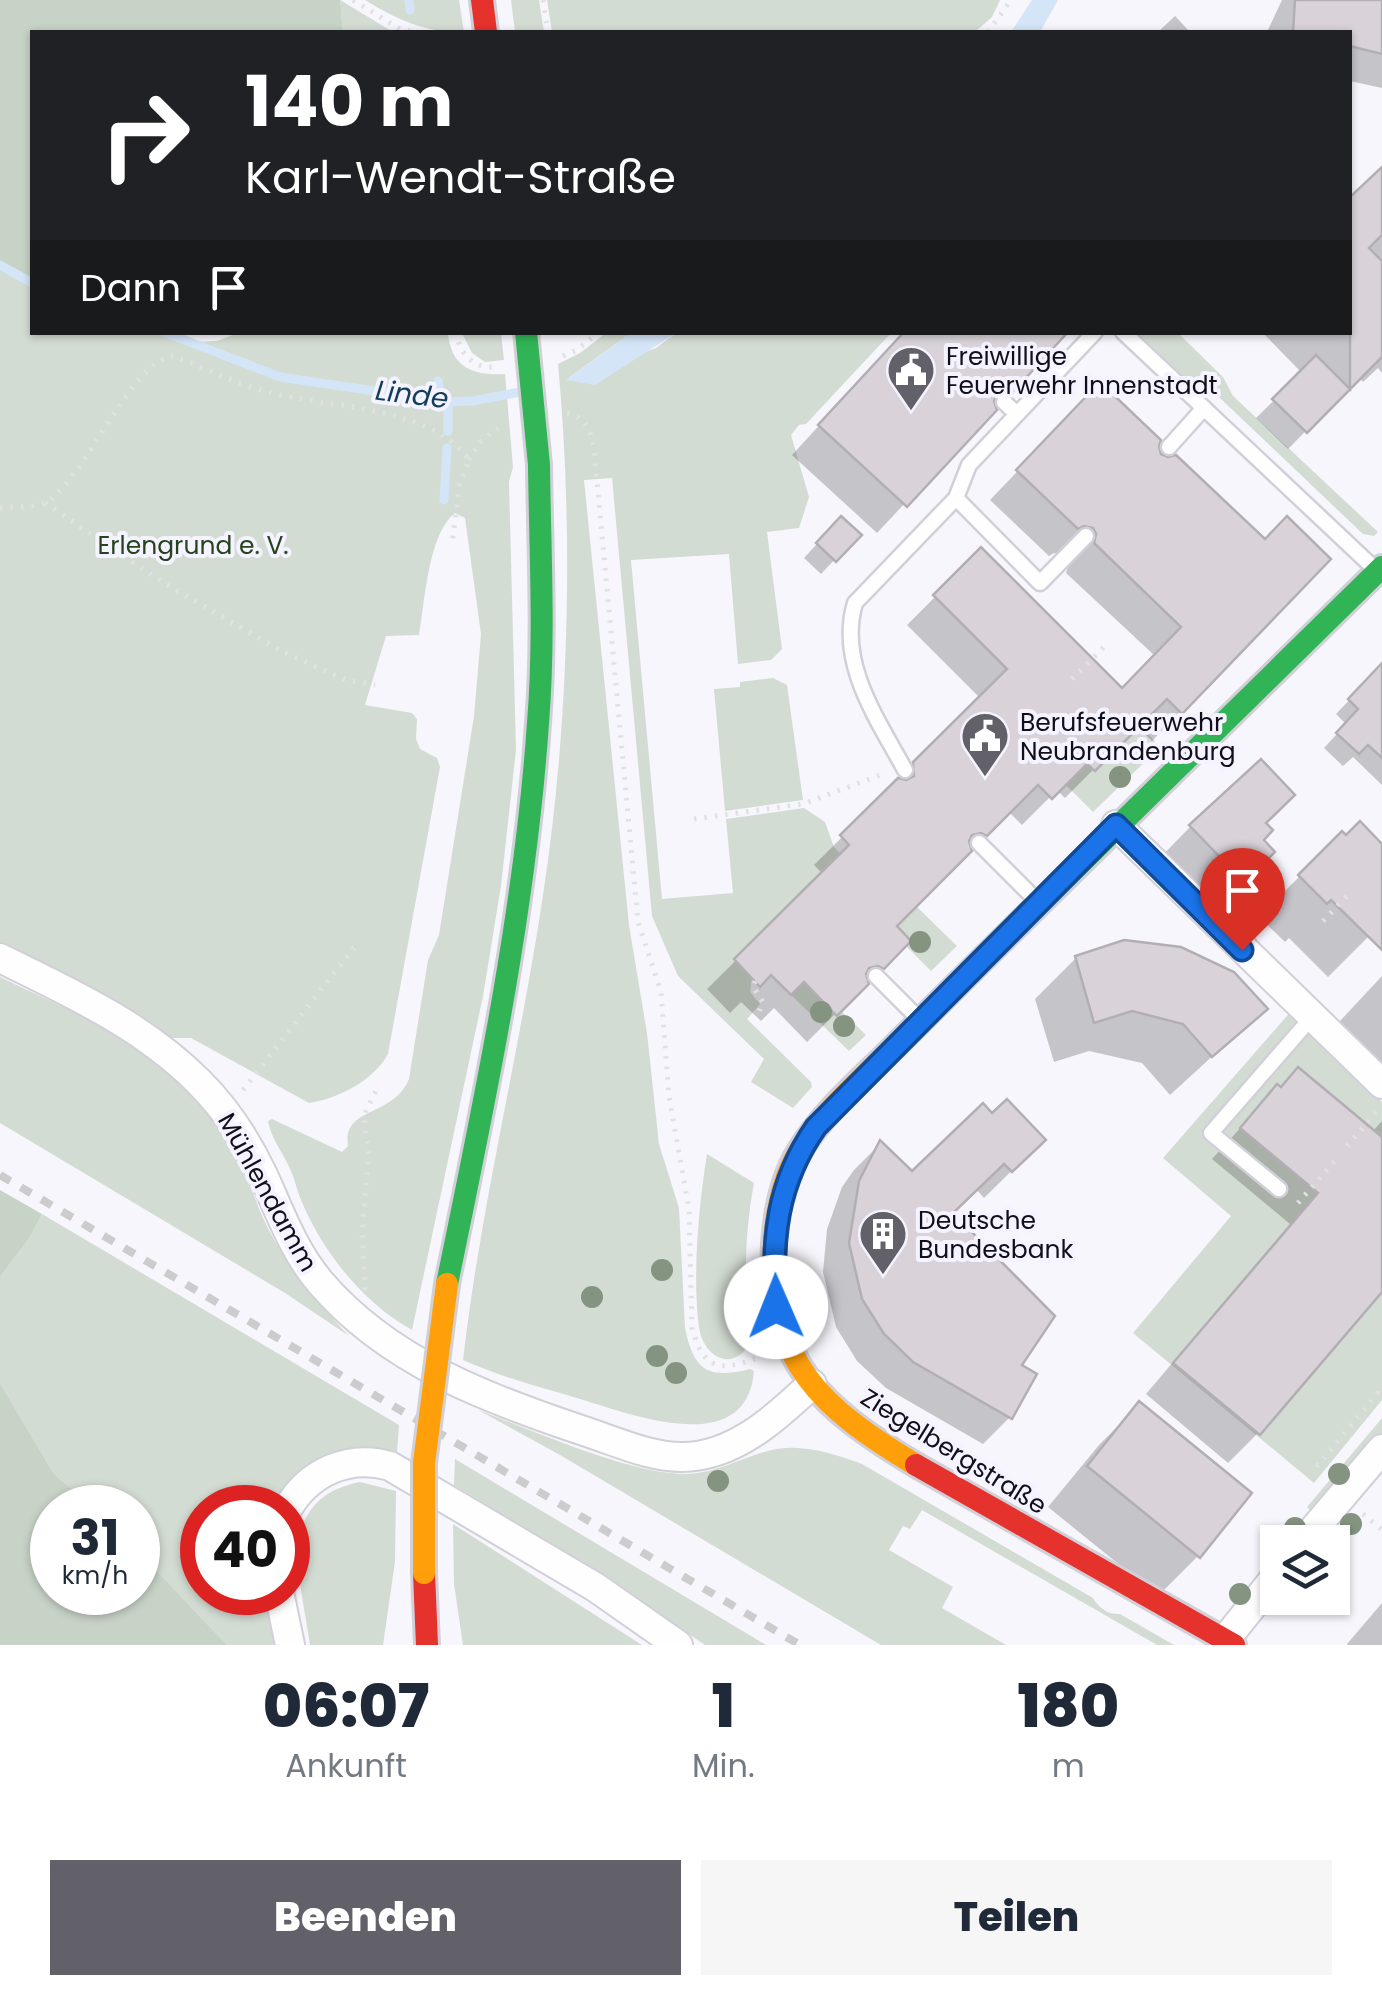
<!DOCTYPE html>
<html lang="de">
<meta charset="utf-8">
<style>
:root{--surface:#fff;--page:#f6f6f7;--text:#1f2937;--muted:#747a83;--accent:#626068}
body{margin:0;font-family:Poppins,sans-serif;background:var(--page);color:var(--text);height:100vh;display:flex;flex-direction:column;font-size:38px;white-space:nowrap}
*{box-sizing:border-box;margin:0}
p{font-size:32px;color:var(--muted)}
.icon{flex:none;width:55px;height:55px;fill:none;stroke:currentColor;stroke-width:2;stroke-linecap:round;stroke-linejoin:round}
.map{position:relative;height:1645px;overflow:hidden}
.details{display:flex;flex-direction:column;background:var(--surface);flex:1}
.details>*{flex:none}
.top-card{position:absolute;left:30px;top:30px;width:1322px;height:305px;border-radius:0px;box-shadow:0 2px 8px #0004;background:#202124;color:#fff;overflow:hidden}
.tools{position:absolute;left:1260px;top:1525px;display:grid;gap:20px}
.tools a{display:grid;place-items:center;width:90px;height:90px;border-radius:0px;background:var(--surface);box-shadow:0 2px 8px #0004;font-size:50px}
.speed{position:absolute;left:30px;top:1485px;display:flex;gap:20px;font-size:50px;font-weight:700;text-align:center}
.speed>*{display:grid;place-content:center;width:130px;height:130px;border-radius:50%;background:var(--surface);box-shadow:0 2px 8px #0004;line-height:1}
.speed small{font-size:25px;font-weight:400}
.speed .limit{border:15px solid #d22;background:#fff;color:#111}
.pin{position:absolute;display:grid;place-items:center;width:85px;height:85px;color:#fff;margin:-102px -42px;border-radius:50% 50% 50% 0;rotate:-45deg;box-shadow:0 0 10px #0007}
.pin .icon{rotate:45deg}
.me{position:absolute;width:110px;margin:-55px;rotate:359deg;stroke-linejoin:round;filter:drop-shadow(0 0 8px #0008)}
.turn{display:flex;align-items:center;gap:35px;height:210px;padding:0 50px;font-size:45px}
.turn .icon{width:130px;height:130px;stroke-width:2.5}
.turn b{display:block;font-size:70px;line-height:85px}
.then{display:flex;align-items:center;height:95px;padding:0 50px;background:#0003;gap:20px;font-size:38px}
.eta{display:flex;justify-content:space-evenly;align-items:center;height:170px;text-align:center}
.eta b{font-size:60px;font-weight:800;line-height:70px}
.action{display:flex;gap:20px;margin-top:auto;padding:20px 50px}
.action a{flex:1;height:115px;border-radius:0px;background:var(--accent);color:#fff;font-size:40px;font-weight:800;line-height:115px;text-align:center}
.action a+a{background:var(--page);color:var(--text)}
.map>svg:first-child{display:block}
.green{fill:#d3dcd3}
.forest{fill:#c8d3c7}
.water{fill:#d3e5f7}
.shadow{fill:#0003}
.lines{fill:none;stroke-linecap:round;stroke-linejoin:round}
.stream{stroke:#d3e5f7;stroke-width:9}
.building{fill:#d9d3d9;stroke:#b3aeb4;stroke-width:2.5}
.lane-casing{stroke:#d1d0d8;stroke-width:19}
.street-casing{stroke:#d1d0d8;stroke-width:32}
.fast-casing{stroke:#d1d0d8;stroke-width:28}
.slow-casing{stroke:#d1d0d8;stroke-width:28}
.jam-casing{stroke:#d1d0d8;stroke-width:28}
.path{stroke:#e1e1e2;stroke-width:5;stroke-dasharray:2.5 8;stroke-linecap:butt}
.lane{stroke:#fefeff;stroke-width:14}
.street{stroke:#fefeff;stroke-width:28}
.fast{stroke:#30b455;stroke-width:22}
.slow{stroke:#ff9f0a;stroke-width:22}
.jam{stroke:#e5322d;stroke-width:22}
.rail{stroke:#cccbcd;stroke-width:8;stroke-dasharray:12 12;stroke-linecap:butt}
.fast-bridge-casing{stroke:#d1d1d5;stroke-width:28;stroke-linecap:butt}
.slow-bridge-casing{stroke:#d1d1d5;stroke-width:28;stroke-linecap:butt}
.fast-bridge{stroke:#30b455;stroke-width:22}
.slow-bridge{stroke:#ff9f0a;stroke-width:22}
.tree{fill:#849481}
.route-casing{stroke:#114b97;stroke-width:25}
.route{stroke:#1a73e8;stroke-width:18}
.labels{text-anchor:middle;stroke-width:8;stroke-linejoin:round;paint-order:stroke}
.poi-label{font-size:25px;fill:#110f18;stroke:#f5f3ff;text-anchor:start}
.park-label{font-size:25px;fill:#25431c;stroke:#f5f3ff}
.street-label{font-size:25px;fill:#110f18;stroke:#f5f3ff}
.water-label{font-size:28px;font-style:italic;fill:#123d5c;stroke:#f5f3ff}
</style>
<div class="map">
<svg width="1382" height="1645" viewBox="0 0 1382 1645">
<rect width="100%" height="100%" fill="#f7f6fc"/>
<g class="green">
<polygon points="340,0 393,32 343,32"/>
<path d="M365 0H459L464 32C425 33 398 20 365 0Z"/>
<polygon points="511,0 539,0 544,32 515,32"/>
<polygon points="547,0 1000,0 992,17 975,32 552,32"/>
<path d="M0 265 32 283V332L164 333 188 342 217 341 241 332 448 333C451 368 474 376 505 374L513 467 509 482 516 750 501 886 483 996 412 1330C363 1303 322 1251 301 1200 297 1191 295 1180 291 1171 284 1154 271 1139 268 1121L272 1119 342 1152 348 1146C342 1106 393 1118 409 1079L428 960 439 935 474 716 481 634 465 518 455 513C428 534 425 602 419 635L386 636 365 705 412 713 417 719 416 739 420 749 437 758 440 767 388 1054C374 1080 338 1099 309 1103L191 1038H171L102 994 0 942Z"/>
<polygon points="462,333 501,333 504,360 485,362 472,353"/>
<path d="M606 333H631L567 379 656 348 676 333H891L806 424 799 425 791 435 809 497 799 528 767 532 782 649 771 660 738 664 729 554 631 560 662 899 733 893 726 819 804 808 825 822 834 847 845 859 825 868 734 959 752 978 750 992 760 1004 747 1019 811 1082 812 1087 793 1108 751 1082 764 1059 678 976 652 916 612 478 584 480 629 925 647 1033 659 1144 679 1208 685 1328C694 1372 709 1379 750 1369L754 1371C747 1460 630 1414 580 1399 540 1387 501 1377 463 1360 481 1204 520 1050 543 895 569 726 574 534 558 364L580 353Z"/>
<polygon points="1137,333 1178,333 1223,377 1233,396 1378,532 1374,536 1363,534 1202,381 1183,376"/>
<polygon points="773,678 787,685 803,800 725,811 714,689 740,687 740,682"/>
<polygon points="1140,726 1155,741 1155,752 1093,812 1066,785 1087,764 1095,771"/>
<polygon points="862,891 916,906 957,946 931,971 906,946 911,940"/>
<path d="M0 977C52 1002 107 1025 155 1058 185 1079 211 1113 230 1144 248 1172 255 1205 271 1234 292 1273 319 1304 349 1336L285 1293 0 1123Z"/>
<polygon points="804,982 836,1015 841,1011 866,1035 849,1051 791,995"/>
<polygon points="1293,1009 1308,1032 1382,1102 1382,1400 1314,1483 1133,1333 1231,1216 1163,1158"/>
<path d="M707 1154 754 1183C744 1235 744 1291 750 1343 732 1374 703 1356 699 1327 692 1277 699 1203 707 1154Z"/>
<path d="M42 1214 399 1425 397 1454C348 1433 294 1463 272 1507L202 1508V1592L265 1593 276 1645H227L138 1551V1508L93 1507 54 1474 0 1383V1277L30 1237Z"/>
<path d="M478 1410C532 1430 629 1474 684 1474 717 1474 741 1457 772 1450 802 1443 835 1454 862 1464L1093 1598C1099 1608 1108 1615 1120 1614L1174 1645H1157L922 1510 910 1529 903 1526 889 1550 953 1587 942 1608 1006 1645H881L560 1455Z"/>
<polygon points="1382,1418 1382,1433 1314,1513 1307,1507"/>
<polygon points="455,1459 766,1645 705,1645 603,1576 454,1485"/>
<path d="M360 1482 396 1491 395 1562 383 1645H310C301 1581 273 1499 360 1482Z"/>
<polygon points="453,1524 642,1645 463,1645 454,1584"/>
</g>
<g class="forest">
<polygon points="0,0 340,0 343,32 32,32 32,283 0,265"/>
<polygon points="0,1190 42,1214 30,1237 0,1277"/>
<polygon points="0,1383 54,1474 93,1507 52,1508 52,1592 138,1592 138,1551 227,1645 0,1645"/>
</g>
<g class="water">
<polygon points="1032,0 1058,0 1040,32 1011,32"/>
<polygon points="631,333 676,333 595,385 566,380"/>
</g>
<g class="shadow">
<polygon points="1282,0 1382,0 1382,88 1350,81 1350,32 1267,32"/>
<polygon points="1175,16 1190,32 1158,32"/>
<polygon points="1382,190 1382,373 1378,368 1363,382 1359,377 1288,449 1256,418 1302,373 1262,332 1350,332 1350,201"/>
<polygon points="905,332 1009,392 877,533 792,455"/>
<polygon points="1072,414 1159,456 1265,542 1328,559 1152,741 1137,726 1065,798 1057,790 1022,825 1008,811 893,926 908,941 807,1042 774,1008 761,1021 741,1002 730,1013 707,989 823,874 814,865 981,699 907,625 981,551 1121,691 1155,656 1066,573 1069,564 1064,556 1054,553 1049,556 990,500"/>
<polygon points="827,533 858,535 821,574 804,558"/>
<polygon points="1374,674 1382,681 1382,785 1353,757 1343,766 1324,748 1346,724 1336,714"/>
<polygon points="1263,823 1260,840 1271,852 1202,920 1151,867 1191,826"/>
<polygon points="1342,834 1382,847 1382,923 1328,977 1289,938 1285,942 1259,917"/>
<polygon points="1076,958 1264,1009 1170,1095 1142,1063 1089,1051 1054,1062 1035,999"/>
<polygon points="1382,976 1382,1085 1326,1036"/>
<polygon points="1278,1087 1372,1132 1382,1121 1382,1287 1258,1433 1228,1463 1146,1394 1290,1224 1212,1159"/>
<polygon points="992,1117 1043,1140 984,1198 976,1189 950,1213 1018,1366 1010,1417 983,1444 886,1388 857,1361 836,1327 823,1272 827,1229 842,1187 854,1170 880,1144 912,1175"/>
<polygon points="1139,1405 1198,1556 1158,1596 1048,1507 1099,1445"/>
<polygon points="1382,1603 1382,1645 1348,1645 1347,1644"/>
</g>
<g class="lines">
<g class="stream">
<polyline points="409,0 410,10"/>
<polyline points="0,265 32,283"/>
<polyline points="164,332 280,377 448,402 473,401 520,392"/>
<polyline points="438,381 441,401"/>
<polyline points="448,431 448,402"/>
<polyline points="444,500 447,448"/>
</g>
</g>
<g class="building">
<polygon points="1295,0 1382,0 1382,54 1350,46 1350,32 1293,32"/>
<polygon points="1382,167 1382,235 1369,248 1382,261 1382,357 1307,433 1272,399 1316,355 1350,389 1350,197"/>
<polygon points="904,332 1068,332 1011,394 1005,392 997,394 994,401 997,410 907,507 818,425"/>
<polygon points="1100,382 1161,440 1159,446 1161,454 1168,457 1176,455 1265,539 1287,516 1331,559 1182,714 1167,699 1095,771 1087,764 1052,799 1038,785 987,836 981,833 972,835 969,841 972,851 897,926 911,941 884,969 878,966 869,968 866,974 869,984 837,1016 804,982 791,995 771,975 760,987 734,959 849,845 840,835 898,778 906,780 914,776 913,762 1007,669 933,595 981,547 1122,688 1181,627 1094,543 1096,534 1093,528 1084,526 1078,529 1016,470"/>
<polygon points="841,516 862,535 836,562 816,543"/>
<polygon points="1382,663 1382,758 1368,745 1359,754 1336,733 1358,709 1348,699"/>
<polygon points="1261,759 1295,795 1266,823 1273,830 1264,840 1275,852 1244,882 1189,825"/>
<polygon points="1360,821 1382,844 1382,950 1331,900 1327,904 1298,875 1342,831 1346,835"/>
<polygon points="1124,940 1181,947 1234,972 1268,1009 1212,1057 1183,1024 1132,1011 1094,1023 1075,956"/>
<polygon points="1298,1067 1382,1137 1382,1292 1260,1435 1173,1363 1318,1193 1240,1128 1277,1084 1281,1087"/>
<polygon points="1007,1099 1046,1140 1012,1172 1004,1164 953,1213 1055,1316 1022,1365 1037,1374 1012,1419 913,1362 884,1334 862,1299 849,1243 859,1181 880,1140 912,1171 983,1103 992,1113"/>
<polygon points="1139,1401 1252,1493 1200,1558 1087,1466"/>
</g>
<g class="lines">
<g class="lane-casing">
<g id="lane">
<polyline points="1123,332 1377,571"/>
<polyline points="1004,402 1017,414"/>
<polyline points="1169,447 1204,408"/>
<polyline points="956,498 1040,583 1086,536"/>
<path d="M905 770C878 720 837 663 855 603L956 498 969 465 1095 332"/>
<polyline points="979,843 1038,902"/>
<polyline points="876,976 918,1018"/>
<polyline points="1279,1189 1211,1133 1312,1017"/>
</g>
</g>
<g class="street-casing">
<g id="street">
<polyline points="1116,825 1382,1084"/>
<path d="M0 958C71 993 142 1025 199 1082 225 1108 247 1141 263 1175 280 1212 293 1250 320 1282 388 1362 490 1400 587 1432 617 1442 650 1457 682 1457 734 1457 777 1417 812 1384"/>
<path d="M288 1508C309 1472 349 1454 390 1466L595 1587 678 1645"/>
<polyline points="1303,1542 1382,1449"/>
<polyline points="279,1592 290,1645"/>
<polyline points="1225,1640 1278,1574"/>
</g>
</g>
<g class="fast-casing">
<g id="fast">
<polyline points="985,957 1382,567"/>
<path d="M447 1284C485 1099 525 912 538 723 545 637 540 551 539 465"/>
</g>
</g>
<g class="slow-casing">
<path id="slow" d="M916 1465C821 1408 768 1362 774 1244 776 1212 783 1177 800 1150 822 1115 853 1087 882 1059 916 1025 951 991 985 957"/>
</g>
<g class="jam-casing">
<g id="jam">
<polyline points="482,0 486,32"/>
<polyline points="916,1465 1234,1645"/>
<polyline points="424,1573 427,1645"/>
</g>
</g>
<g class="path">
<polyline points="353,0 400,29 413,32"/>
<polyline points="543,0 548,32"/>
<polyline points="988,32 1011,0"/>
<path d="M456 332C459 352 472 368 493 367"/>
<polyline points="563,356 577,350 599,332"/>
<path d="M567 413C587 418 590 430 594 449L638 922 661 992 669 1097 689 1209 692 1328C703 1368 717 1372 755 1359"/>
<polyline points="469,460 479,443 498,428"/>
<polyline points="45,503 164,583 281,651 346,680 375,685"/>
<path d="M0 508C13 506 36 508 47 502 85 479 133 357 174 356 204 368 236 384 268 392 330 409 428 404 469 460L460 482 452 544"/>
<polyline points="1072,679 1104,647"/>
<polyline points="694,819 803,804 883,774"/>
<polyline points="1323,921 1348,895"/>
<polyline points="755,981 753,987 763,1002 758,1014"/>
<polyline points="243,1090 355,946"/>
<polyline points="1347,1146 1377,1111"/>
<polyline points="1298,1203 1339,1156"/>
<polyline points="365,1290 362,1233 369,1149 364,1127 365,1113 378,1087"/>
<polyline points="1316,1464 1318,1465 1378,1393 1382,1397"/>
<polyline points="1363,1514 1382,1530"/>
<polyline points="294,1567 294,1533"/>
</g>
<use href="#lane" class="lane"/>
<use href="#street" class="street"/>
<use href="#fast" class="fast"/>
<use href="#slow" class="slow"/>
<use href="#jam" class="jam"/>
<polyline class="rail" points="0,1175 800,1645"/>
<g class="fast-bridge-casing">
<polyline id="fast-bridge" points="526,332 539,465"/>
</g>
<g class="slow-bridge-casing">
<polyline id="slow-bridge" points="424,1573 424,1463 447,1284"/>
</g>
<use href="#fast-bridge" class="fast-bridge"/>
<use href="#slow-bridge" class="slow-bridge"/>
</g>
<g class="tree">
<circle cx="1120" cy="777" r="11"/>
<circle cx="920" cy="942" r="11"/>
<circle cx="821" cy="1012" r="11"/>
<circle cx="844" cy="1026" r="11"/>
<circle cx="662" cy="1270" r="11"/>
<circle cx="592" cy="1297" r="11"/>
<circle cx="657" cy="1356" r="11"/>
<circle cx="676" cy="1373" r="11"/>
<circle cx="1339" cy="1474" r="11"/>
<circle cx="718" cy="1481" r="11"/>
<circle cx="1351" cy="1524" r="11"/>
<circle cx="1295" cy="1528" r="11"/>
<circle cx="1240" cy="1594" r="11"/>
</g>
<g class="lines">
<g class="route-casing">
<path id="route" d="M776 1307C771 1239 777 1183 816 1127L1116 825 1242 950"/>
</g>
<use href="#route" class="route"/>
</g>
<defs>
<g id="civic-pin" transform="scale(2.5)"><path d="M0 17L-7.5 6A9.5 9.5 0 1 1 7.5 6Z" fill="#626068" stroke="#f5f3ff"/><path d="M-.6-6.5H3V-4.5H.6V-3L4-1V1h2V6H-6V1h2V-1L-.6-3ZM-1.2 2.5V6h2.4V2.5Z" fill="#fff"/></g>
<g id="building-pin" transform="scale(2.5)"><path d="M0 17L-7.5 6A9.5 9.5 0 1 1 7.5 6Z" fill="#626068" stroke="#f5f3ff"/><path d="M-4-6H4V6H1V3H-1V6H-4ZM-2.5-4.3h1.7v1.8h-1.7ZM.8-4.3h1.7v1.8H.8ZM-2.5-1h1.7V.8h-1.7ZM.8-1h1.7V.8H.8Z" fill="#fff"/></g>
</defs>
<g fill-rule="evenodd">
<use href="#civic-pin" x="911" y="370"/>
<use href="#civic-pin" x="985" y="736"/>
<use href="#building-pin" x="883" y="1234"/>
</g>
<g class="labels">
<g class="poi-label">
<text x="946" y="365">Freiwillige<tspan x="946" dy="29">Feuerwehr Innenstadt</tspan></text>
<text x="1020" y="731">Berufsfeuerwehr<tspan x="1020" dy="29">Neubrandenburg</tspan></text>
<text x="918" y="1229">Deutsche<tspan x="918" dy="29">Bundesbank</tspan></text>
</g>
<g class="park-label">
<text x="193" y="554">Erlengrund e. V.</text>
</g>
<g class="street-label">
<text transform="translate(268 1192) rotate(61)" y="9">Mühlendamm</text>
<text transform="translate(954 1451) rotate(32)" y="9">Ziegelbergstraße</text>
</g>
<g class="water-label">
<text transform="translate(412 394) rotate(7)" y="10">Linde</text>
</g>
</g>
</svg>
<div class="tools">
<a><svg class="icon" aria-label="layers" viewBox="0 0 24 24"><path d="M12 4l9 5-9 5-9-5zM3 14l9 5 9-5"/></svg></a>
</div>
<div class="speed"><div>31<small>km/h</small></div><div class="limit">40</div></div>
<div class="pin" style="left:1242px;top:950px;background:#d93025"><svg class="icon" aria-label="arrive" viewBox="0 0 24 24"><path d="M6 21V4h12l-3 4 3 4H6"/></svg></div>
<svg class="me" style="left:776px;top:1307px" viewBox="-20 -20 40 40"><circle r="19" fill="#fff"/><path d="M0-13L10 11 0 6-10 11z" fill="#1a73e8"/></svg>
<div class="top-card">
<div class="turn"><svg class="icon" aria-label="right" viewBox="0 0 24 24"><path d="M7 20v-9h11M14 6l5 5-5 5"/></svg><div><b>140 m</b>Karl-Wendt-Straße</div></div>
<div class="then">Dann<svg class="icon" aria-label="arrive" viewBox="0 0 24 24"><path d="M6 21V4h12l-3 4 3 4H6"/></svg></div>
</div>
</div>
<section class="details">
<div class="eta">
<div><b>06:07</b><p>Ankunft</p></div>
<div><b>1</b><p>Min.</p></div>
<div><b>180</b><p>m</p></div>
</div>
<div class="action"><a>Beenden</a><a>Teilen</a></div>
</section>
